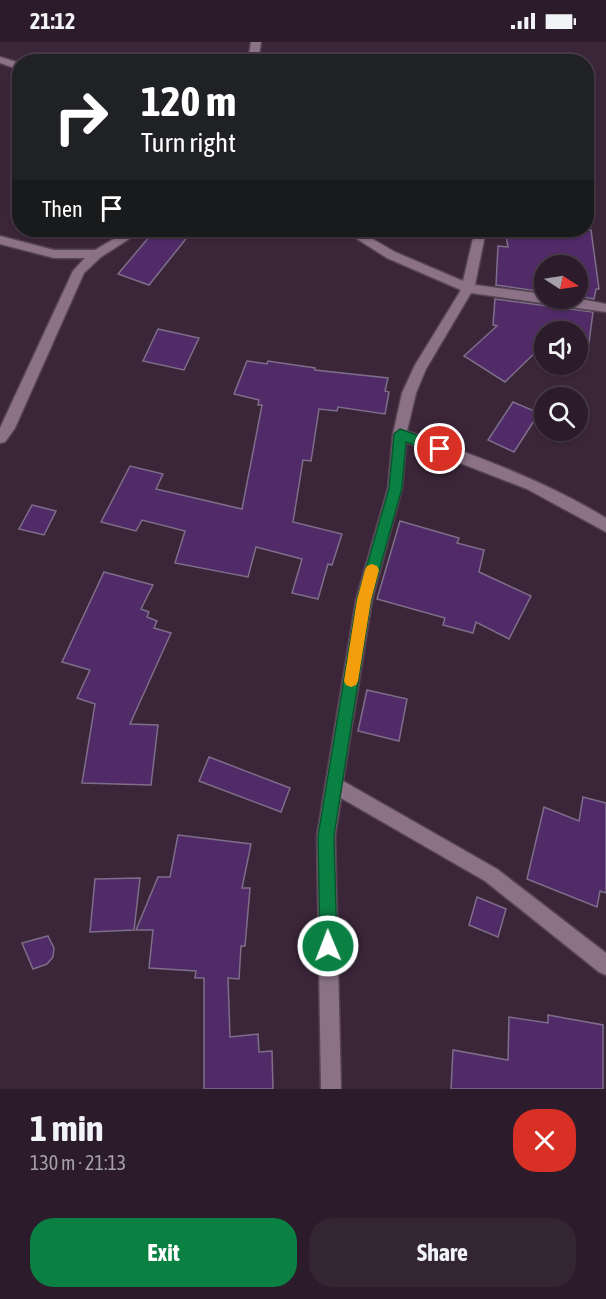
<!DOCTYPE html>
<meta charset="utf-8">
<style>
:root{--surface:#2c1c2b;--page:#342533;--text:#f1f3f6;--muted:#a6a1a9;--line:#483a47;--accent:#0b8043}
body{margin:0;font-family:"Asap Condensed",sans-serif;background:var(--page);color:var(--text);height:100vh;display:flex;flex-direction:column;font-size:22px;white-space:nowrap}
*{box-sizing:border-box;margin:0}
p{font-size:20px;color:var(--muted)}
.icon{flex:none;width:33px;height:33px;fill:none;stroke:currentColor;stroke-width:2;stroke-linecap:round;stroke-linejoin:round}
.map{position:relative;height:1047px;overflow:hidden}
.panel{display:flex;flex-direction:column;background:var(--surface);flex:1}
.panel>*{flex:none}
.banner{position:absolute;left:12px;top:12px;width:582px;height:183px;border-radius:24px;box-shadow:0 2px 4px #0004,0 0 0 2px var(--line);background:#202124;color:#fff;overflow:hidden}
.needle{width:39px;rotate:102deg}
.fabs{position:absolute;left:534px;top:213px;display:grid;gap:12px}
.fabs a{display:grid;place-items:center;width:54px;height:54px;border-radius:50%;background:var(--surface);box-shadow:0 2px 4px #0004,0 0 0 2px var(--line);font-size:30px}
.pin{position:absolute;display:grid;place-items:center;width:51px;height:51px;color:#fff;margin:-26px;border:3px solid #fff;border-radius:50%;box-shadow:0 2px 6px #0007}
.me{position:absolute;width:66px;margin:-33px;rotate:359deg;stroke-linejoin:round;filter:drop-shadow(0 0 4px #0008)}
.turn{display:flex;align-items:center;gap:21px;height:126px;padding:0 30px;font-size:27px}
.turn .icon{width:78px;height:78px;stroke-width:2.5}
.turn b{display:block;font-size:42px;line-height:51px}
.then{display:flex;align-items:center;height:57px;padding:0 30px;background:#0003;gap:12px;font-size:22px}
.round{display:grid;place-items:center;flex:none;width:63px;height:63px;border-radius:24px;background:var(--page)}
.head{display:flex;align-items:center;justify-content:space-between;height:102px;padding:0 30px}
h1{font-size:36px;font-weight:700;line-height:45px}
.action{display:flex;gap:12px;margin-top:auto;padding:12px 30px}
.action a{flex:1;height:69px;border-radius:24px;background:var(--accent);color:#fff;font-size:24px;font-weight:700;line-height:69px;text-align:center}
.action a+a{background:var(--page);color:var(--text)}
.status{display:flex;justify-content:space-between;align-items:center;height:42px;padding:0 30px;background:var(--surface);direction:ltr}
.status svg{height:16px;fill:currentColor}
.map>svg:first-child{display:block}
.building{fill:#502b68;stroke:#7d6e89;stroke-width:1.5}
.lines{fill:none;stroke-linecap:round;stroke-linejoin:round}
.minor-casing{stroke:#554353;stroke-width:3}
.minor{fill:#8b7287;fill-rule:evenodd}
.route{fill:#0b8043;stroke:#07532c;stroke-width:1.5}
.slow{fill:#f59e0b}
</style>
<div class="status"><b>21:12</b><svg viewBox="0 0 49 12"><path d="M0 12V9h3v3zM5 12V6h3v6zM10 12V3h3v9zM15 12V0h3v12zM26 1h20v11H26zM47 4h2v5h-2z"/></svg></div>
<div class="map">
<svg width="606" height="1047" viewBox="0 0 606 1047">
<rect width="100%" height="100%" fill="#3b2639"/>
<g class="building">
<polygon points="155,188 193,188 149,243 118,232"/>
<polygon points="505,188 591,188 599,247 596,247 594,257 578,254 578,224 544,224 544,250 496,243 498,204 508,205"/>
<polygon points="495,257 593,270 588,308 578,306 578,290 544,290 544,302 505,340 464,314 497,284 493,283"/>
<polygon points="158,287 199,296 184,328 143,319"/>
<polygon points="247,319 267,322 268,319 315,326 315,328 388,336 385,349 389,350 385,372 338,365 337,369 319,367 311,419 303,418 293,480 342,492 332,523 328,522 318,557 292,551 302,517 256,505 248,535 175,521 185,489 142,478 136,489 101,480 130,424 163,432 156,447 242,467 262,363 258,363 259,358 234,352"/>
<polygon points="513,360 539,371 514,410 488,398"/>
<polygon points="32,463 56,469 44,493 19,487"/>
<polygon points="400,479 459,496 457,501 484,508 479,530 531,554 509,597 476,580 473,591 443,583 445,576 377,557"/>
<polygon points="104,530 153,543 141,567 149,570 147,575 157,579 154,586 171,591 130,682 158,683 151,743 82,741 95,662 77,656 90,628 62,620"/>
<polygon points="367,648 407,657 399,699 358,689"/>
<polygon points="209,715 290,746 281,770 199,739"/>
<polygon points="583,755 606,761 606,851 600,849 597,865 527,837 544,765 579,779"/>
<polygon points="178,793 251,802 242,846 250,846 245,904 241,904 239,937 228,936 230,995 258,992 259,1010 272,1009 273,1047 204,1047 204,936 195,936 196,929 149,926 153,888 136,888 158,835 170,835"/>
<polygon points="140,836 134,888 90,890 95,837"/>
<polygon points="477,855 506,867 498,895 469,883"/>
<polygon points="48,894 54,906 53,915 47,922 33,927 22,901"/>
<polygon points="548,973 603,983 603,1047 451,1047 453,1008 508,1018 509,975 548,981"/>
</g>
<g class="lines">
<g class="minor-casing">
<g id="minor">
<polygon points="251,0 261,0 258,20 248,20"/>
<polygon points="0,15 20,21 20,28 0,21"/>
<polygon points="129,188 143,188 101,215 84,231 15,386 5,400 0,401 0,386 73,229 85,216 54,216 0,202 0,194 54,208 95,208"/>
<path d="M343 188H357L395 210 463 239 475 188H486L475 243 544 252V256H575L606 262V270L471 251 426 327 416 351 407 389C476 414 544 438 606 476V490L527 447 406 400 402 446 372 558 343 739 497 827 606 911V933L599 930 485 839 341 756 335 794 341 1047H321L317 794 356 558 388 446 393 392 402 351 415 323 461 248 387 216Z"/>
</g>
</g>
<use href="#minor" class="minor"/>
</g>
<polygon class="route" points="400,387 444,403 446,407 440,412 406,400 402,446 371,558 334,794 337,904 334,910 328,912 322,910 320,904 318,794 357,558 389,446 394,392"/>
<polygon class="slow" points="372,522 377,524 379,528 371,558 358,639 356,643 351,645 346,643 344,639 357,558 365,528 367,524"/>
</svg>
<div class="fabs">
<a><svg class="needle" viewBox="-14 -14 28 28"><path d="M0-13l5 13h-10z" fill="#e53935"/><path d="M0 13l5-13h-10z" fill="#a6a1a9"/></svg></a>
<a><svg class="icon" aria-label="sound" viewBox="0 0 24 24"><path d="M4 9h4l5-4v14l-5-4H4zM17 9q2 3 0 6"/></svg></a>
<a><svg class="icon" aria-label="search" viewBox="0 0 24 24"><circle cx="10" cy="10" r="6"/><path d="M15 15l6 6"/></svg></a>
</div>
<div class="pin" style="left:440px;top:407px;background:#d93025"><svg class="icon" aria-label="arrive" viewBox="0 0 24 24"><path d="M6 21V4h12l-3 4 3 4H6"/></svg></div>
<svg class="me" style="left:328px;top:904px" viewBox="-20 -20 40 40"><circle r="17" fill="#0b8043" stroke="#fff" stroke-width="3"/><path d="M0-11L8 9 0 5-8 9z" fill="#fff"/></svg>
<div class="banner">
<div class="turn"><svg class="icon" aria-label="right" viewBox="0 0 24 24"><path d="M7 20v-9h11M14 6l5 5-5 5"/></svg><div><b>120 m</b>Turn right</div></div>
<div class="then">Then<svg class="icon" aria-label="arrive" viewBox="0 0 24 24"><path d="M6 21V4h12l-3 4 3 4H6"/></svg></div>
</div>
</div>
<section class="panel">
<div class="head"><div><h1>1 min</h1><p>130 m · 21:13</p></div><a class="round" style="background:#d93025;color:#fff"><svg class="icon" aria-label="close" viewBox="0 0 24 24"><path d="M6 6l12 12M18 6L6 18"/></svg></a></div>
<div class="action"><a>Exit</a><a>Share</a></div>
</section>
